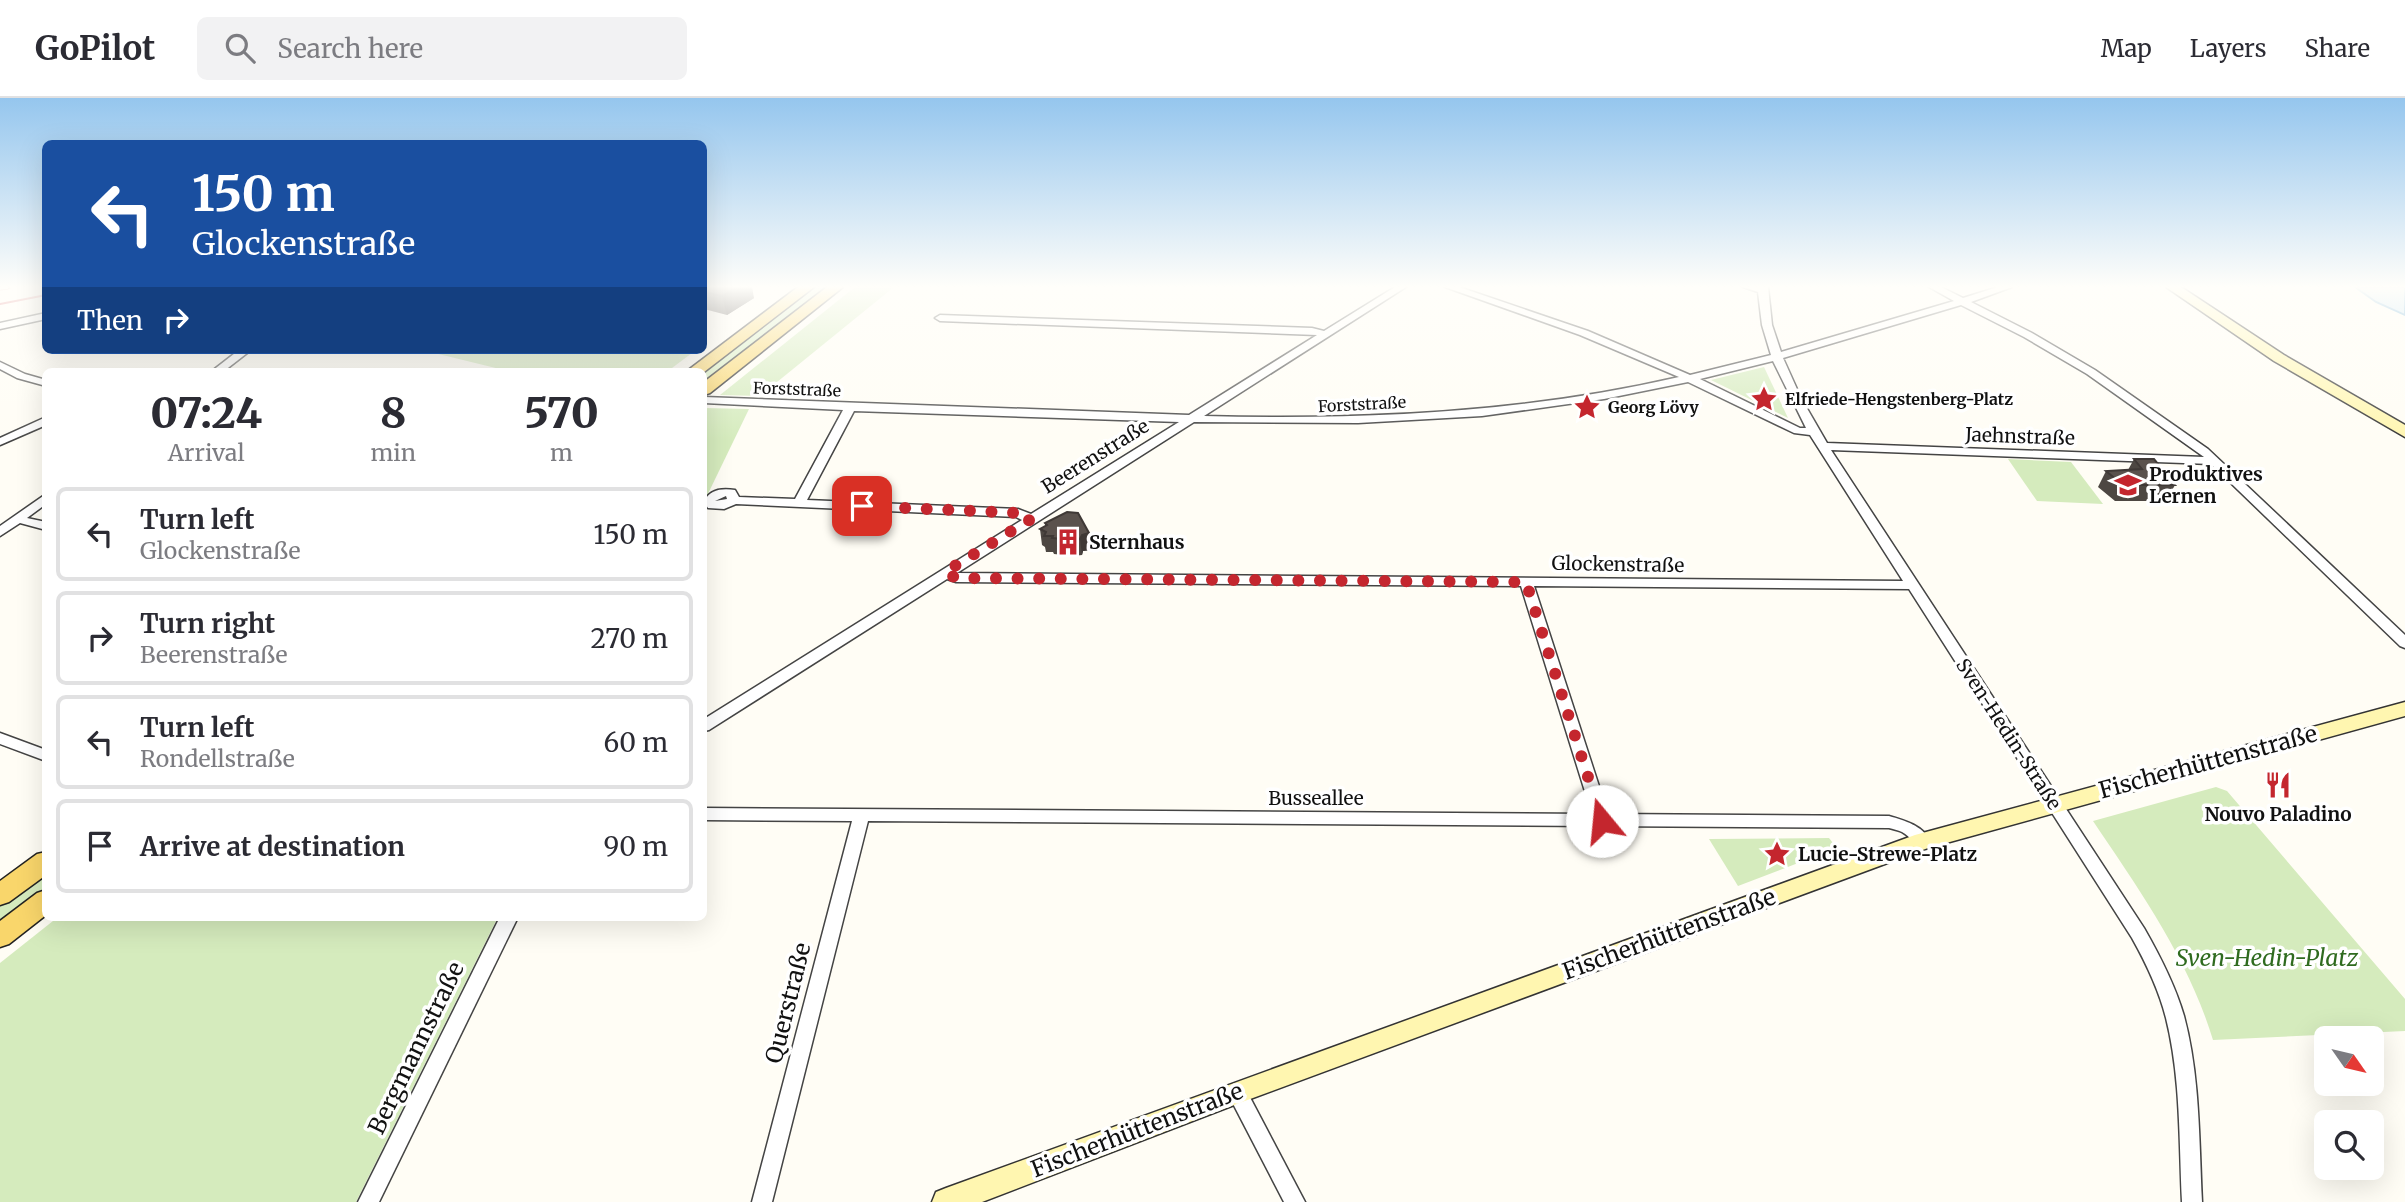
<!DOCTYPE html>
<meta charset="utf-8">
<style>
:root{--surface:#fff;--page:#f2f2f3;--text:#2b2b33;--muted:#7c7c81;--line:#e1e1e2}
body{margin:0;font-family:Merriweather,serif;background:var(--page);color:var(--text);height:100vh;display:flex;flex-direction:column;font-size:26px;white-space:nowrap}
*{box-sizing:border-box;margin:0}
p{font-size:23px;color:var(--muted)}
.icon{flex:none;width:38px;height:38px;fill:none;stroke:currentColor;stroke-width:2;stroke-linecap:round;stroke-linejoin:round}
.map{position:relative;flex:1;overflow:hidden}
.panel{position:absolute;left:42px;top:270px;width:665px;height:553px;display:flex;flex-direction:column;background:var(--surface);border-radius:10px;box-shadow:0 7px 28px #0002}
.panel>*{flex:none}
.banner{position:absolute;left:42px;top:42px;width:665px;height:214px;border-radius:10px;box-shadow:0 7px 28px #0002;background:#1a4fa0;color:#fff;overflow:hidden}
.needle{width:46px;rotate:124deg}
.tools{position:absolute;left:2314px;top:928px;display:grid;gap:14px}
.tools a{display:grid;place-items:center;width:70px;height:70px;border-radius:10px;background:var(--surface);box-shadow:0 7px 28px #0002;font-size:35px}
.pin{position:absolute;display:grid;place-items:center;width:60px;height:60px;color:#fff;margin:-30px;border-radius:14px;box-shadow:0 4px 10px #0006}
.me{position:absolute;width:77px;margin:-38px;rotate:343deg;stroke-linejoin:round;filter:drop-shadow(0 0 5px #0008)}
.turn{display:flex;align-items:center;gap:24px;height:147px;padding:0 35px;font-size:32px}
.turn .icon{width:91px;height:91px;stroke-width:2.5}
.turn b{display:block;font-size:49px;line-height:60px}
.then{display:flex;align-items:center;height:66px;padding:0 35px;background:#0003;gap:14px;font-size:26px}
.eta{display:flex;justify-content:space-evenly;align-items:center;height:119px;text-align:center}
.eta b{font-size:42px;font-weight:800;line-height:49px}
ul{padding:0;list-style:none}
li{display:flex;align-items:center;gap:21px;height:94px;margin:0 14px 10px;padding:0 21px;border:4px solid var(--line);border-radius:10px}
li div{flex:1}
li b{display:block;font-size:26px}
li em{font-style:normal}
header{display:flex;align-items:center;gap:42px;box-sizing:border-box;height:98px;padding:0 35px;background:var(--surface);border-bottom:2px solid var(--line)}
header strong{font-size:33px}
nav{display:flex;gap:38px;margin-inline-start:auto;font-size:24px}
.search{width:490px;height:63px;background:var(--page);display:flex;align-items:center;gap:18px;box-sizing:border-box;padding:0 24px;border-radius:10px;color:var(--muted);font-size:26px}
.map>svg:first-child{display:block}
.green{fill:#d5ebbd}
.water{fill:#b9e0f7;stroke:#3f96cf;stroke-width:2}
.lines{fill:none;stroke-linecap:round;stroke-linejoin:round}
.street-casing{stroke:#444;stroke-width:3}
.secondary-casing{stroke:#333;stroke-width:3}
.primary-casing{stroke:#222;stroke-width:3}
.street{fill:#fff;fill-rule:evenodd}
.secondary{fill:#fff6b0;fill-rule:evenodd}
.primary{fill:#f9d66b;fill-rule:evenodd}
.tram{stroke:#c4262e;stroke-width:2}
.rail-casing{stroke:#c4262e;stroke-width:5}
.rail{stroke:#fff;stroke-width:3.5;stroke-dasharray:10;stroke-linecap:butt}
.wall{fill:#4d4742}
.shaded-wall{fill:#3f3936}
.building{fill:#5a524d;stroke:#3f3936;stroke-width:2}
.route{stroke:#c4262e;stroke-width:12;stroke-dasharray:0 21.6}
.labels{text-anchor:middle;stroke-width:7;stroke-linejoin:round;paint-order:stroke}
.far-street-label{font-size:16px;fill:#111;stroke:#fff}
.far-poi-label{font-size:16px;font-weight:bold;fill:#111;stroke:#fff;text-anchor:start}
.street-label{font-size:19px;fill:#111;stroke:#fff}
.poi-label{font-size:19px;font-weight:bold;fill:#111;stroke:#fff;text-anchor:start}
.near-street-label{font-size:23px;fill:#111;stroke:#fff}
.near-park-label{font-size:23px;font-style:italic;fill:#2f6b1f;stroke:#fff}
</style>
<header>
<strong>GoPilot</strong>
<div class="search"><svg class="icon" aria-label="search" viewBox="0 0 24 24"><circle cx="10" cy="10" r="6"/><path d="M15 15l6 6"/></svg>Search here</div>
<nav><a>Map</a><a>Layers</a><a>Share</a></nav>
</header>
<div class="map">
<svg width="2405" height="1104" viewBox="0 0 2405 1104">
<rect width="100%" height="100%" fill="#fffdf5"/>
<g class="green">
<polygon points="813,189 831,189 704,287 703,273"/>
<polygon points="855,189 894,189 760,298 720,297"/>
<polygon points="422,252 696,252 668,273 508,273"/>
<polygon points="1764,269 1788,320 1711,282"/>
<polygon points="704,310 749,311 704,404"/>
<polygon points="2008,361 2071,364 2103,406 2037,403"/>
<path d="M2216 689 2227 693 2405 901V933L2213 942C2188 860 2140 793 2093 723Z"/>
<polygon points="1829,740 1837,750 1738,788 1709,741"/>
<polygon points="45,770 45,795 0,830 0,804"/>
<polygon points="58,819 498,819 356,1104 0,1104 0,865"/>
</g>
<polygon class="water" points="2355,189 2405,189 2405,217 2376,204"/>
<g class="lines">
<g class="street-casing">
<g id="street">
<path d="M1395 189H1406L1204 318C1364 322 1523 315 1679 279L1580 237 1445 189H1459L1588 233 1690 277 1771 257 1762 227 1758 194 1743 189H1768L1772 227 1781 254 1954 203 1929 189H1941L1963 200 1998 189H2012L1971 204 2032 235 2095 272 2208 351 2405 537V550L2400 548 2211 366 1831 352 2144 830C2160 858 2175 887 2184 918 2200 978 2199 1042 2202 1104H2182C2179 1043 2181 980 2166 920 2159 892 2146 865 2132 840L1909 491 1534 488 1608 716 1889 718C1906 723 1921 727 1931 743L1929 747C1915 751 1913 740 1902 734 1898 732 1893 731 1889 730L868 723 772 1104H752L852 723 704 722V710L1592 716 1521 488 956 484 947 481 709 632 704 633V621L1022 422 1016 419 736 406 724 411 708 410 704 404C709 391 723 390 735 392L739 399 795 401 843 312 704 305V299L1189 317 1317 237 940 223 935 220 940 217 1312 230 1324 233ZM1961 207 2024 239 2087 276 2204 359 1827 345 1801 300 1783 260ZM1773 263 1806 330H1800L1700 281ZM1688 284 1794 335 1810 337 1903 483 957 475 1194 324 1358 325 1482 318 1604 301ZM854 313 1179 324 1031 416 1018 411 807 402ZM726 398 727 401 715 403Z"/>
<polygon points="46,215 46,221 0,231 0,225"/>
<polygon points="239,252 251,252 224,273 212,273"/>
<polygon points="0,264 25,276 46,282 46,288 17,280 0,271"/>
<polygon points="46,319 46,327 0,347 0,340"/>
<polygon points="46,396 46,406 27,420 46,424 46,432 20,425 0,438 0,428"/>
<polygon points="0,635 46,652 46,663 0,646"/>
<polygon points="500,819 518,819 379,1104 358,1104"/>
<polygon points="1237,985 1244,988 1305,1104 1284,1104 1227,994 1230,988"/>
</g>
</g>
<g class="secondary-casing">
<g id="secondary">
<polygon points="2166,189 2181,189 2284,257 2405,327 2405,339 2274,263"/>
<polygon points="2405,604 2405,618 1928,750 1242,1004 982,1104 932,1104 936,1094 946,1090 1915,737"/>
</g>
</g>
<g class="primary-casing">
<g id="primary">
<polygon points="798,189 814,189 704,274 687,273"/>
<polygon points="827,189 843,189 710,295 704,297 704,284"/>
<polygon points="46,754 46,777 9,804 0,807 0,783 37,756"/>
<polygon points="46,792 46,817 9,846 0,849 0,823 37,795"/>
</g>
</g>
<use href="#street" class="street"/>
<use href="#secondary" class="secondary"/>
<use href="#primary" class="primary"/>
<polyline class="tram" points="0,206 46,197"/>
<g class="rail-casing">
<polyline id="rail" points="0,190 8,189"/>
</g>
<use href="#rail" class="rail"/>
</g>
<g class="wall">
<polygon points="704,189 754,200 727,217 704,211"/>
<polygon points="2134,361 2175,387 2166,403 2115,403 2098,389 2106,373 2128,372"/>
<polygon points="1078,415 1090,452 1083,453 1082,457 1073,458 1054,456 1053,454 1046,454 1045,449 1042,447 1040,431 1045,428 1045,425"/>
</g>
<g class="shaded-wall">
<polygon points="737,189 752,189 754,200 727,217 722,198"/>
<polygon points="1089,435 1090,452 1083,453 1082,457 1080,441 1082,437"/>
</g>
<g class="building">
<polygon points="704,189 737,189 722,198 704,194"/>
<polygon points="2134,361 2154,361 2175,387 2123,387 2106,373 2142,371"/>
<polygon points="1067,414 1078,415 1089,435 1082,437 1080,441 1071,442 1052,440 1053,438 1044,438 1046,434 1040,431 1047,427 1045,425"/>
</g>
<linearGradient id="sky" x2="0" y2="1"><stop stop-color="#95c6ee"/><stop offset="0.55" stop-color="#fffefa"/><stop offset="1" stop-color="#fffefa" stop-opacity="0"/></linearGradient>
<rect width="2405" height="343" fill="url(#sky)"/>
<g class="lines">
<polyline class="route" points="862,408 1018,415 1031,421 945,474 956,480 1526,484 1602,723"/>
</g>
<defs>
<g id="sight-bare" transform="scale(2.1)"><path d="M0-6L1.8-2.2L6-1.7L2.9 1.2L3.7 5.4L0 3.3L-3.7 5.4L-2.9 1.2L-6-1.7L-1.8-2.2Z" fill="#c4262e" stroke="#fff" stroke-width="2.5" paint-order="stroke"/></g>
<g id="school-bare" transform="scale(2.1)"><path d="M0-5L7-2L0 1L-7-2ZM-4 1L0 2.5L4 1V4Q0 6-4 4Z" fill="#c4262e" stroke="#fff" stroke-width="2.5" paint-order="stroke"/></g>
<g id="building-bare" transform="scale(2.1)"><path d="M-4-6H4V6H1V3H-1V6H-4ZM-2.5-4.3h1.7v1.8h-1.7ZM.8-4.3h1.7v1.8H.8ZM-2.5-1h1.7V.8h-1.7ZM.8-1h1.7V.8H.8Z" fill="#c4262e" stroke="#fff" stroke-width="2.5" paint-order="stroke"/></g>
<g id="restaurant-bare" transform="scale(2.1)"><path d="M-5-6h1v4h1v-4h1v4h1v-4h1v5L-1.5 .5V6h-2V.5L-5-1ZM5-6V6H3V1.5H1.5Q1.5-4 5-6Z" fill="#c4262e" stroke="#fff" stroke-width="2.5" paint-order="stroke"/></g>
</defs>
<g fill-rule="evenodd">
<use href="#sight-bare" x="1764" y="301"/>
<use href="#sight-bare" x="1587" y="309"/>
<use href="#school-bare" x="2128" y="387"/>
<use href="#building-bare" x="1068" y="444"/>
<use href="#restaurant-bare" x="2278" y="687"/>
<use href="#sight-bare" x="1777" y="756"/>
</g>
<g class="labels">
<g class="far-street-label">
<text transform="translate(797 291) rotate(2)" y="6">Forststraße</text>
<text transform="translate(1362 306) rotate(-3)" y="6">Forststraße</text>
</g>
<g class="far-poi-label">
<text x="1785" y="307">Elfriede-Hengstenberg-Platz</text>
<text x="1608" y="315">Georg Lövy</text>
</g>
<g class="street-label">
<text transform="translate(2020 338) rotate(2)" y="7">Jaehnstraße</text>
<text transform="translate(1095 358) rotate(-32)" y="7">Beerenstraße</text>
<text transform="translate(1618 466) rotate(1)" y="7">Glockenstraße</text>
<text transform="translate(2009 636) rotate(57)" y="7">Sven-Hedin-Straße</text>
<text x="1316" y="707">Busseallee</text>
</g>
<g class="poi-label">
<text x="2149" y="383">Produktives<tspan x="2149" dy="22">Lernen</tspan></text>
<text x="1089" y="451">Sternhaus</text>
<text x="2278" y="723" text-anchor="middle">Nouvo Paladino</text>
<text x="1798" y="763">Lucie-Strewe-Platz</text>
</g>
<g class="near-street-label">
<text transform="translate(2208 664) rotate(-15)" y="8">Fischerhüttenstraße</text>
<text transform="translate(1669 836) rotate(-20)" y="8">Fischerhüttenstraße</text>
<text transform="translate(788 905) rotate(-76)" y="8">Querstraße</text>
<text transform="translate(416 950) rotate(-64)" y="8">Bergmannstraße</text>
<text transform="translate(1137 1032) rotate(-21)" y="8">Fischerhüttenstraße</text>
</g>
<g class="near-park-label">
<text x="2267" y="868">Sven-Hedin-Platz</text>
</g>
</g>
</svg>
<div class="tools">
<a><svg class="needle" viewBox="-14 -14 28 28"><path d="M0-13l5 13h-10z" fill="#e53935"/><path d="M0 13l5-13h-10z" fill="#7c7c81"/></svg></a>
<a><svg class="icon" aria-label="search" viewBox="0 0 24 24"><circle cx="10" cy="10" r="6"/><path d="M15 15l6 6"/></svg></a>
</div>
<div class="pin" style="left:862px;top:408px;background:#d93025"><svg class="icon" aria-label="arrive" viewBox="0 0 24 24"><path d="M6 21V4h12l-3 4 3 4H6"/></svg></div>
<svg class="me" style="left:1602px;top:723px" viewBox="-20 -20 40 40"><circle r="19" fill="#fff"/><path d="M0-13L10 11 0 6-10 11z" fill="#c4262e"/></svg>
<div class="banner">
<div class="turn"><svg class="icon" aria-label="left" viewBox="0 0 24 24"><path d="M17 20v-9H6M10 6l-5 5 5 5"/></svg><div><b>150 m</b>Glockenstraße</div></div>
<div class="then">Then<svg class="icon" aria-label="right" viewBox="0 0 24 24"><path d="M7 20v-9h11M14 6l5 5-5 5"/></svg></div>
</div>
<section class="panel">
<div class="eta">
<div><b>07:24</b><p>Arrival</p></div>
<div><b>8</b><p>min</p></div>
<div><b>570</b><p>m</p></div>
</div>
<ul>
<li><svg class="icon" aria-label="left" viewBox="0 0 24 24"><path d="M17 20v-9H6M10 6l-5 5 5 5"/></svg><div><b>Turn left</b><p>Glockenstraße</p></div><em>150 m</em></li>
<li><svg class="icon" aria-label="right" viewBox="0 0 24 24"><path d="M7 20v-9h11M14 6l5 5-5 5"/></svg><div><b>Turn right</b><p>Beerenstraße</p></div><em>270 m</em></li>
<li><svg class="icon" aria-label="left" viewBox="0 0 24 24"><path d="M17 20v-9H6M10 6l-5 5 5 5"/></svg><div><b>Turn left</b><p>Rondellstraße</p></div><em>60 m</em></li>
<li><svg class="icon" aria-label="arrive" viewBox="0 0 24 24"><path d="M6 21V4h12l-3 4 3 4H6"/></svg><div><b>Arrive at destination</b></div><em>90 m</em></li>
</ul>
</section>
</div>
